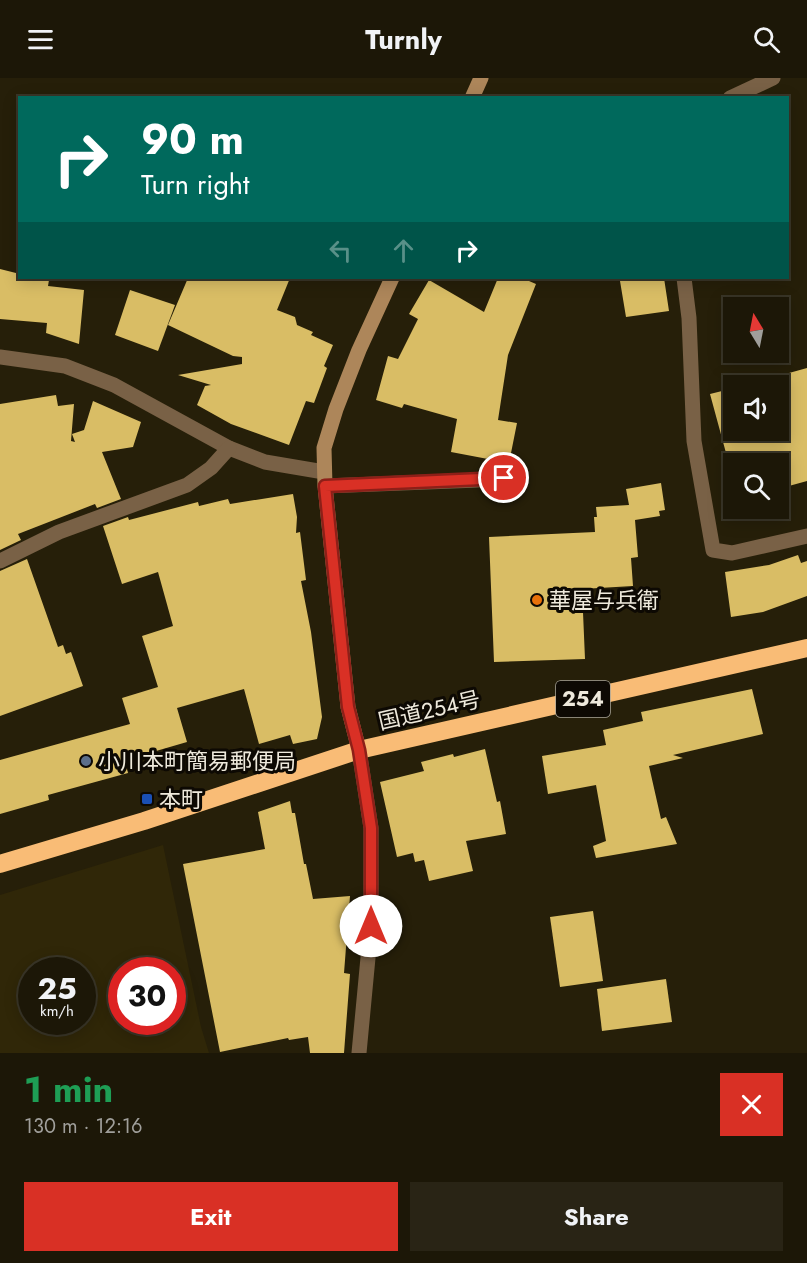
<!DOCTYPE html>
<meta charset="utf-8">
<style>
:root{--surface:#1c1707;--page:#292415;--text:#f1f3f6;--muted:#a09f9b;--line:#3a3628;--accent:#d93025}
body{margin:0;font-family:Jost,"Noto Sans JP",sans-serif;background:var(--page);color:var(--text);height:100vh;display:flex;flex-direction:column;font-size:22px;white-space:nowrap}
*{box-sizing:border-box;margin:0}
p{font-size:20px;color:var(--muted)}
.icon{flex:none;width:33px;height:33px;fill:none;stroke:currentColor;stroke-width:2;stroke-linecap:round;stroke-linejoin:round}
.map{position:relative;height:975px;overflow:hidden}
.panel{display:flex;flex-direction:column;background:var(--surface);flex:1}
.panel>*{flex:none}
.top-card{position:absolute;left:18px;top:18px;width:771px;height:183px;border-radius:0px;box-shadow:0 3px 15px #0003,0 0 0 2px var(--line);background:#00695c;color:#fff;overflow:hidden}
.needle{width:39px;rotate:350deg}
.tools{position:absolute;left:723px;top:219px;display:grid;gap:12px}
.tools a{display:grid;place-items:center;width:66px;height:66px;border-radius:0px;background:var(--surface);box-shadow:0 3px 15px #0003,0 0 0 2px var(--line);font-size:30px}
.speed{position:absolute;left:18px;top:879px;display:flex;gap:12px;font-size:30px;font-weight:700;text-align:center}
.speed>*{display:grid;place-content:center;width:78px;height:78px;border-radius:50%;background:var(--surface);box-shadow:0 3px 15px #0003,0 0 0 2px var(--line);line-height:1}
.speed small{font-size:15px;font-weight:400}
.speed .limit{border:9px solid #d22;background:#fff;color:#111}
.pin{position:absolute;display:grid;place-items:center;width:51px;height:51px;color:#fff;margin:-26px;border:3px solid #fff;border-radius:50%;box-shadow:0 2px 6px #0007}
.me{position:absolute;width:66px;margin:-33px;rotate:0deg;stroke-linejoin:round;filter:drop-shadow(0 0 4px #0008)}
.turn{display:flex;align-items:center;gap:21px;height:126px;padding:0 24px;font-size:27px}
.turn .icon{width:78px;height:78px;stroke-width:2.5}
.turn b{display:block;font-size:42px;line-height:51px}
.lanes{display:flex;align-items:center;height:57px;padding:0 24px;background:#0003;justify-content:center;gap:30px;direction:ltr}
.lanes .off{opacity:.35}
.round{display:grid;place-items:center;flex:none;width:63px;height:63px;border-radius:0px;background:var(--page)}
.overview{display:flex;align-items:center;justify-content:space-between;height:102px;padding:0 24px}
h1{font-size:36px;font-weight:700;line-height:45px;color:#1e9e55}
.button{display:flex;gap:12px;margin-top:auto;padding:12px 24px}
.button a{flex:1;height:69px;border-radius:0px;background:var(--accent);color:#fff;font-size:24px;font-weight:700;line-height:69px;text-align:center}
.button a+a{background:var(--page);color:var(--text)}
header{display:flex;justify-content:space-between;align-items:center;height:78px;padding:0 24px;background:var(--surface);font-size:27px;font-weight:700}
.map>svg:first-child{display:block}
.built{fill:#302708;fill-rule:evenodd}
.building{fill:#d9bd65}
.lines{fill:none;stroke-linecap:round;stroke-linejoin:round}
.lane{stroke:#796146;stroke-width:15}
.street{stroke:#796146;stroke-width:15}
.secondary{stroke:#ad865a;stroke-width:15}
.highway{stroke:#f9bc76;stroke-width:18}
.route-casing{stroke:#8d1f18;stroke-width:15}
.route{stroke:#d93025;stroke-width:10}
.food-dot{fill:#e8710a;stroke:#0d0903;stroke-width:2}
.service-dot{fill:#5c6f8a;stroke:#0d0903;stroke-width:2}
.transit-dot{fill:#1a4fb4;stroke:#0d0903;stroke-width:2}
.labels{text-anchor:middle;stroke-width:6;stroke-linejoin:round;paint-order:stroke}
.shield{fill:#0d0903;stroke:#aaa69b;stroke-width:1.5}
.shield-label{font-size:21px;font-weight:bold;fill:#eee9dc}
.poi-label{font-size:22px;fill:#eee9dc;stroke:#0d0903;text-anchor:start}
.street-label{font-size:22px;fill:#eee9dc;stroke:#0d0903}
</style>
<header><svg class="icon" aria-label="menu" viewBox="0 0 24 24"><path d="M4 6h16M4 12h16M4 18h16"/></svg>Turnly<svg class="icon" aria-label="search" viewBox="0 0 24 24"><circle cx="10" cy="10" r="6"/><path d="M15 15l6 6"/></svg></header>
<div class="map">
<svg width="807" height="975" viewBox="0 0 807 975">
<rect width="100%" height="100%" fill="#261f09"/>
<path class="built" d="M163 767 201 949 209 975H0V817ZM32 892H82V944H32ZM122 892H172V944H122Z"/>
<g class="building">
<polygon points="0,191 20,196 20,200 37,200 49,202 48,208 84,212 79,266 46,255 47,245 0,241"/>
<polygon points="188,200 290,200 277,232 295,239 297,247 313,254 311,257 333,267 324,288 327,290 314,325 306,323 289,367 231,346 197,327 205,308 211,307 178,297 242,286 242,279 233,278 168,247"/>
<polygon points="498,200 522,200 536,206 508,277 498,342 517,345 509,385 451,374 457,341 404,326 402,330 376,322 388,278 398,281 418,241 409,236 429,202 484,234"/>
<polygon points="627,200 664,200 669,233 626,239 620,203 628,202"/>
<polygon points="130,212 175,227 158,273 115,257"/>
<polygon points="807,290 807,403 778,411 778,386 729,386 710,316 734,310 734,352 778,352 778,308 742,308"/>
<polygon points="56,317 58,328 74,326 71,363 75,364 72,356 84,352 93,323 141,344 133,369 102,374 121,421 97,430 95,426 18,456 21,462 0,472 0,326"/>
<polygon points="661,405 665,432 659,433 660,438 635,442 638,479 631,480 633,508 582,511 585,581 494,584 489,459 595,454 594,439 597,439 596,429 629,427 626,411"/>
<polygon points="293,416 297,439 296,455 300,454 306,502 301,503 311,554 322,639 317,661 293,666 290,657 259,666 244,611 177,630 187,664 125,682 128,695 48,717 49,722 0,736 0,682 130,646 122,620 158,609 142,558 173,548 158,494 122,506 103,448 128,439 129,442 198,424 199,428 228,421 230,426"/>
<polygon points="798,477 801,485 807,483 807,518 763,534 731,539 725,494 769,487"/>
<polygon points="27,481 58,569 63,567 66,576 71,574 83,608 0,638 0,493"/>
<polygon points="752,611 763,656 673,677 683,680 649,688 661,741 666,739 677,766 596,780 593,768 606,763 596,707 548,716 542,678 606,667 603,652 643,643 641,634"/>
<polygon points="485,671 497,724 500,723 506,756 466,763 473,793 429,803 424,782 415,784 413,775 397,779 380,704 424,693 421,684 453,676 454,679"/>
<polygon points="290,723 292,735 295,735 304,786 306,786 313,821 350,818 344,895 350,896 344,975 310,975 308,959 289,962 288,960 220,974 183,786 265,771 258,734"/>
<polygon points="593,833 603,903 560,909 550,839"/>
<polygon points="666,901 672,944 602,953 597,911"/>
</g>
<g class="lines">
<polyline class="lane" points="325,408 504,401"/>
<g class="street">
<polyline points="730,20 773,0"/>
<polyline points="684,200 689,240 694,363 713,472 732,475 807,458"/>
<polyline points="0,279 65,288 114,307 229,370 265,384 324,394"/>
<polyline points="0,483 59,454 187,407 211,390 229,370"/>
<polyline points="359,672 371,750 371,848 359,975"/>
</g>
<g class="secondary">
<polyline points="472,20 481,0"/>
<polyline points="359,672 348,629 325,408 324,370 336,331 359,272 392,200"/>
</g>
<polyline class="highway" points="0,786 144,743 359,672 807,570"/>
</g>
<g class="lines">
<g class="route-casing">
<polyline id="route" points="371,848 371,750 359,672 348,629 325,408 504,400"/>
</g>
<use href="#route" class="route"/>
</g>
<circle class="food-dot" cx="537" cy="522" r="6"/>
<circle class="service-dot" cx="86" cy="683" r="6"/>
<rect class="transit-dot" x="141" y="715" width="12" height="12" rx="3"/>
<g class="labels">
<rect class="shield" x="556" y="603" width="54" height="36" rx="4.5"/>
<g class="shield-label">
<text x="583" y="628">254</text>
</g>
<g class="poi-label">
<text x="549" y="530">華屋与兵衛</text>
<text x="98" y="691">小川本町簡易郵便局</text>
<text x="159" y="729">本町</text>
</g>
<g class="street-label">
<text transform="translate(429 632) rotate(-13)" y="8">国道254号</text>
</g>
</g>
</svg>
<div class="tools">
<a><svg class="needle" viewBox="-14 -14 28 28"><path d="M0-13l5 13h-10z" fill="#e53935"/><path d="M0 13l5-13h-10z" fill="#a09f9b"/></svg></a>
<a><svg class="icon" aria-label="sound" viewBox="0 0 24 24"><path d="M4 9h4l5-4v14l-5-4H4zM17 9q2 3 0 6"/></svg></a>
<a><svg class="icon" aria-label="search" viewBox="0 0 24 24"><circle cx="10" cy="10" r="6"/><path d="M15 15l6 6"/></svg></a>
</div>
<div class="speed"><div>25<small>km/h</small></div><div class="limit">30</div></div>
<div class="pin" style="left:504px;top:400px;background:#d93025"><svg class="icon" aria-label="arrive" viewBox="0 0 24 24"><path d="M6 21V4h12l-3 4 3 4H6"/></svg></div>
<svg class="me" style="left:371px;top:848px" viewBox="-20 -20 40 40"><circle r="19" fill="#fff"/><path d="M0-13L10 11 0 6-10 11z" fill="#d93025"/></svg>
<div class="top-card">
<div class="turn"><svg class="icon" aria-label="right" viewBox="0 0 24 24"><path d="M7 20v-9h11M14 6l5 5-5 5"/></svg><div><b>90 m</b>Turn right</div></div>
<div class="lanes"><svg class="icon off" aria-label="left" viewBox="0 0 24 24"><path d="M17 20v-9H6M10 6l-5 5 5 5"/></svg><svg class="icon off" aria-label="ahead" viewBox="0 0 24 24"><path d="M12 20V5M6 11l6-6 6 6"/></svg><svg class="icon" aria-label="right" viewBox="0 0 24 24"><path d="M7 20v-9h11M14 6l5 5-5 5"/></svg></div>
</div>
</div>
<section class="panel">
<div class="overview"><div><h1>1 min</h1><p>130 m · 12:16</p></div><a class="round" style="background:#d93025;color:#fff"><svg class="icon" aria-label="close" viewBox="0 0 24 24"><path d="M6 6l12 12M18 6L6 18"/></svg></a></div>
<div class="button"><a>Exit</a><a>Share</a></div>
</section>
